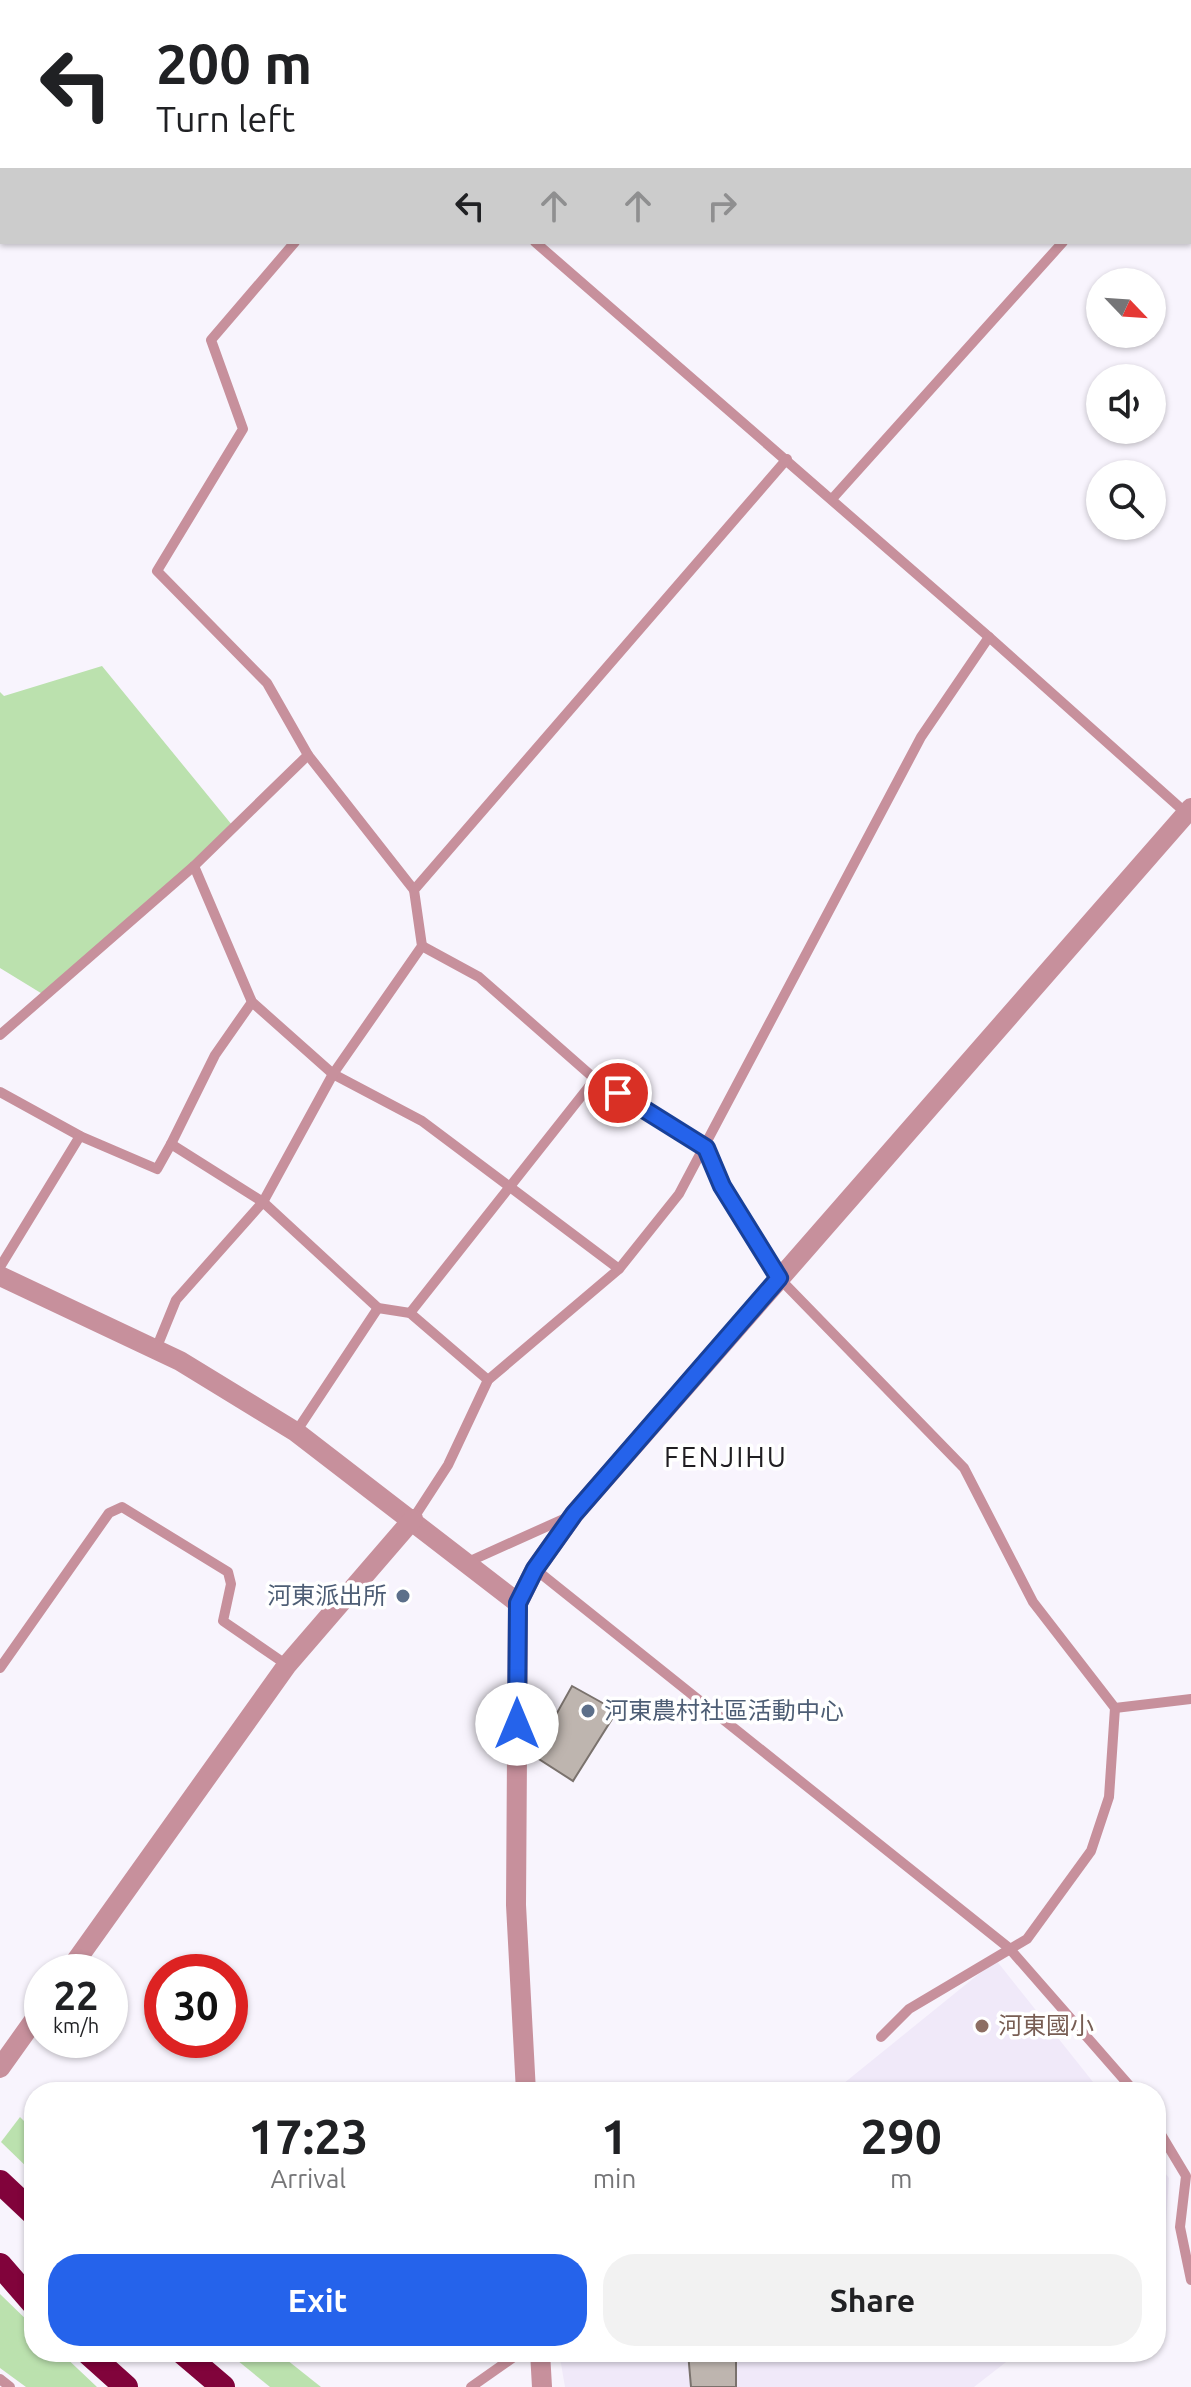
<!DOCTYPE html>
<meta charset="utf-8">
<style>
:root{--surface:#fff;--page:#f2f2f2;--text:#202124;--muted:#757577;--accent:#2563eb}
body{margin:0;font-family:Ubuntu,"Noto Sans TC",sans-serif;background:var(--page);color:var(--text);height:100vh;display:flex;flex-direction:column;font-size:30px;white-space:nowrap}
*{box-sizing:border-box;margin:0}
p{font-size:26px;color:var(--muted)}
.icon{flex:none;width:44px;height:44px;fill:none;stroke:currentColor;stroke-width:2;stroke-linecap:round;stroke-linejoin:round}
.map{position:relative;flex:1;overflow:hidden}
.drawer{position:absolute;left:24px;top:2082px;width:1142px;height:280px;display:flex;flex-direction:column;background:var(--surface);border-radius:32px;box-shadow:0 2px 6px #0004}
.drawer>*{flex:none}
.top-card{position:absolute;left:0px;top:0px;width:1192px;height:244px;box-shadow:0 2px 6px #0004;background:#fff;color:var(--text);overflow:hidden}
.needle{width:52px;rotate:115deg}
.buttons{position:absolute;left:1086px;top:268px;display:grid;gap:16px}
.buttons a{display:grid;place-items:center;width:80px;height:80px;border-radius:50%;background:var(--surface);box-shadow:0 2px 6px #0004;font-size:40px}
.speed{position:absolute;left:24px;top:1954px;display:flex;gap:16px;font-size:40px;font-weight:700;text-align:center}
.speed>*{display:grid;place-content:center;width:104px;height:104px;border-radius:50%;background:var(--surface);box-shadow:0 2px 6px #0004;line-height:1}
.speed small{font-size:20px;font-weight:400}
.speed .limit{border:12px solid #d22;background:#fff;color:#111}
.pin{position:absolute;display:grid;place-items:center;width:68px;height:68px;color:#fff;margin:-34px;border:4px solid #fff;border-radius:50%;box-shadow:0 2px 8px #0007}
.me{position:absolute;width:88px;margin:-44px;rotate:0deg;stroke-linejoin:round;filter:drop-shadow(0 0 6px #0008)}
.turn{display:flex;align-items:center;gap:28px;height:168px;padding:0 24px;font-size:36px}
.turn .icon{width:104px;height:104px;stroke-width:2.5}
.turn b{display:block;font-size:56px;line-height:68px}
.lanes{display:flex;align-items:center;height:76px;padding:0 24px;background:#0003;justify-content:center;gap:40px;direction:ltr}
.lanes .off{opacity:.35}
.eta{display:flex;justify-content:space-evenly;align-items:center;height:136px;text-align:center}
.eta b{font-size:48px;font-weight:700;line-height:56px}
.cta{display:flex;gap:16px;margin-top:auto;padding:16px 24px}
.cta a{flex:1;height:92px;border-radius:32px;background:var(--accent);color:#fff;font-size:32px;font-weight:700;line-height:92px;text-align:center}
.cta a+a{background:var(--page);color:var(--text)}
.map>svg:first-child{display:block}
.built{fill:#f0e9f9}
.green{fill:#bbe1ae}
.building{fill:#beb5af;stroke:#7a726d;stroke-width:2}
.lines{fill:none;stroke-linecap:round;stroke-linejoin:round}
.service{stroke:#c7909c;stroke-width:10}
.minor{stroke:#c7909c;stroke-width:20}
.tertiary{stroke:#c7909c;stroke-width:20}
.motorway{stroke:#81033b;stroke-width:24}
.route-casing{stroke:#184099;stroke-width:20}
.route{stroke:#2563eb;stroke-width:14}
.service-dot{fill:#5c6f8a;stroke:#fff;stroke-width:3}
.education-dot{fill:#8d6e63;stroke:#fff;stroke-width:3}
.labels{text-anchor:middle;stroke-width:7;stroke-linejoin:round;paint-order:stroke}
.service-label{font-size:24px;fill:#4e5e75;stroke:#fff;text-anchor:end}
.education-label{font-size:24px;fill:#785e54;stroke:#fff;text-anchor:start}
.quarter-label{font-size:28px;letter-spacing:2px;fill:#201e22;stroke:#fff}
</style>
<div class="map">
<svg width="1191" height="2387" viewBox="0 0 1191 2387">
<rect width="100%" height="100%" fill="#f8f4fd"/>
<g class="built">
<polygon points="996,1960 1101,2092 833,2092"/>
<polygon points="1156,2162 1169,2178 1165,2240 1156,2247"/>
<polygon points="559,2352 1019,2352 974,2387 565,2387"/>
</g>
<g class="green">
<polygon points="0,0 228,0 2,2 0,193"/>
<polygon points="102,666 232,825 49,998 0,968 0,692 4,696"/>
<polygon points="20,2117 34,2131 34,2174 1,2142"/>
<polygon points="0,2294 34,2327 34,2352 60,2352 97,2387 26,2387 0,2368"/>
<polygon points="227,2352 277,2352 321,2387 270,2387"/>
</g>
<g class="building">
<polygon points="572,1686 617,1711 573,1781 531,1754 533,1735 550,1727 550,1709 557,1713"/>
<polygon points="688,2352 736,2352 736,2387 691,2387"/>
</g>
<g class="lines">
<g class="service">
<polyline points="263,0 265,2"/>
<polyline points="503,2 504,0"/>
<polyline points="1190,100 1191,99"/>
<polyline points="535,242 989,637 1186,813"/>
<polyline points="832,499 1063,242"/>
<polyline points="308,755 414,890"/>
<polyline points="194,866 252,1002 333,1074 422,1121 619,1269"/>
<polyline points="422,946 479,977 595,1079 706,1148 722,1186 779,1278 964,1468 1033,1602 1115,1708 1191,1699"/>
<polyline points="0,1035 194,866 308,755 267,683 157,571 243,429 211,340 295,242"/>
<polyline points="0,1092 80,1136 157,1169 171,1144 263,1202 378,1308 410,1313 488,1380"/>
<polyline points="171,1144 215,1055 252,1002"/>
<polyline points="0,1267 80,1136"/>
<polyline points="410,1313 595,1079"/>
<polyline points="156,1349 176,1300 263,1202 333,1074 422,946 414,890 787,459"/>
<polyline points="296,1432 378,1308"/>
<polyline points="413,1519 448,1465 488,1380 619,1269 679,1194 921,737 989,637"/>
<polyline points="468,1562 568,1517"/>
<polyline points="535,1569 1009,1948 1135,2092"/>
<polyline points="0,1668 109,1513 122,1507 228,1572 231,1584 223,1621 287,1665"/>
<polyline points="881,2037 909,2009 1027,1939 1091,1851 1109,1797 1115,1708"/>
<polyline points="1156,2126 1186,2176 1180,2227 1191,2280"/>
<polyline points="0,2379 10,2387"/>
<polyline points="471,2387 521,2352"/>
</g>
<g class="minor">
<polyline points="526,2092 516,1905 518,1603 535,1569 574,1514 1191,808"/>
<polyline points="540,2352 542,2387"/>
</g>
<g class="tertiary">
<polyline points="0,1276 180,1361 296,1432 518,1603"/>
<polyline points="68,1972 287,1665 413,1519"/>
<polyline points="0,2068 42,2009"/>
</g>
<g class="motorway">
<polyline points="0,2182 34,2214"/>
<polyline points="0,2265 34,2304"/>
<polyline points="87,2352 126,2387"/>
<polyline points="182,2352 223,2387"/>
</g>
</g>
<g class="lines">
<g class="route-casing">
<polyline id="route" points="517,1724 518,1603 535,1569 574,1514 779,1278 722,1186 706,1148 618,1093"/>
</g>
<use href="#route" class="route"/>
</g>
<g class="service-dot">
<circle cx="403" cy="1596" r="8"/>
<circle cx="588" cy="1711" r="8"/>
</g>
<circle class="education-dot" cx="982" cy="2026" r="8"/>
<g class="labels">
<g class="service-label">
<text x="387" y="1604">河東派出所</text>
<text x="604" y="1719" text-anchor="start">河東農村社區活動中心</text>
</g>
<g class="education-label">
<text x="998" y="2034">河東國小</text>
</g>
<g class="quarter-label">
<text x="726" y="1467">FENJIHU</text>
</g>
</g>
</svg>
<div class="buttons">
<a><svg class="needle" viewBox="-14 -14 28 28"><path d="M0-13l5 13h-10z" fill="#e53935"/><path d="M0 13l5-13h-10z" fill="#757577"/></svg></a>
<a><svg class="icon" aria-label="sound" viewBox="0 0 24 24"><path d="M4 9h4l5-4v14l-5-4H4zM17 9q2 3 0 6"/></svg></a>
<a><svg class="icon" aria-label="search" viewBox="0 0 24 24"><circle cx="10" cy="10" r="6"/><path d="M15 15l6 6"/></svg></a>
</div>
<div class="speed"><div>22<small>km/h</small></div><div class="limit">30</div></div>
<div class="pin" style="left:618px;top:1093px;background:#d93025"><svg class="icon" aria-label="arrive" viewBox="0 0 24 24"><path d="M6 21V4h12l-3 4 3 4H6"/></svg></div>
<svg class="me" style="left:517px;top:1724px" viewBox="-20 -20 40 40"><circle r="19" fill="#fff"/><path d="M0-13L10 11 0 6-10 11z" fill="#2563eb"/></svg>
<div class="top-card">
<div class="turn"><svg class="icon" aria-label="left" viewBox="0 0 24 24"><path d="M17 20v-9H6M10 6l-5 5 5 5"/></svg><div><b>200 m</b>Turn left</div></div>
<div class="lanes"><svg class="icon" aria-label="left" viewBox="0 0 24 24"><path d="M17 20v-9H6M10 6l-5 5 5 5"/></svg><svg class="icon off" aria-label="ahead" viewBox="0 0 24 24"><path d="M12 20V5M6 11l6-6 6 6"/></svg><svg class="icon off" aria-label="ahead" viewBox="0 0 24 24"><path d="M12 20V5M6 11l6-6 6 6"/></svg><svg class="icon off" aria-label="right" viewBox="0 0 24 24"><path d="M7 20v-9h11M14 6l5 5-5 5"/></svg></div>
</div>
<section class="drawer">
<div class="eta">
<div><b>17:23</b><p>Arrival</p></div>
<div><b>1</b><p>min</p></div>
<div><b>290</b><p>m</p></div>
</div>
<div class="cta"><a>Exit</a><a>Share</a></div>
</section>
</div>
